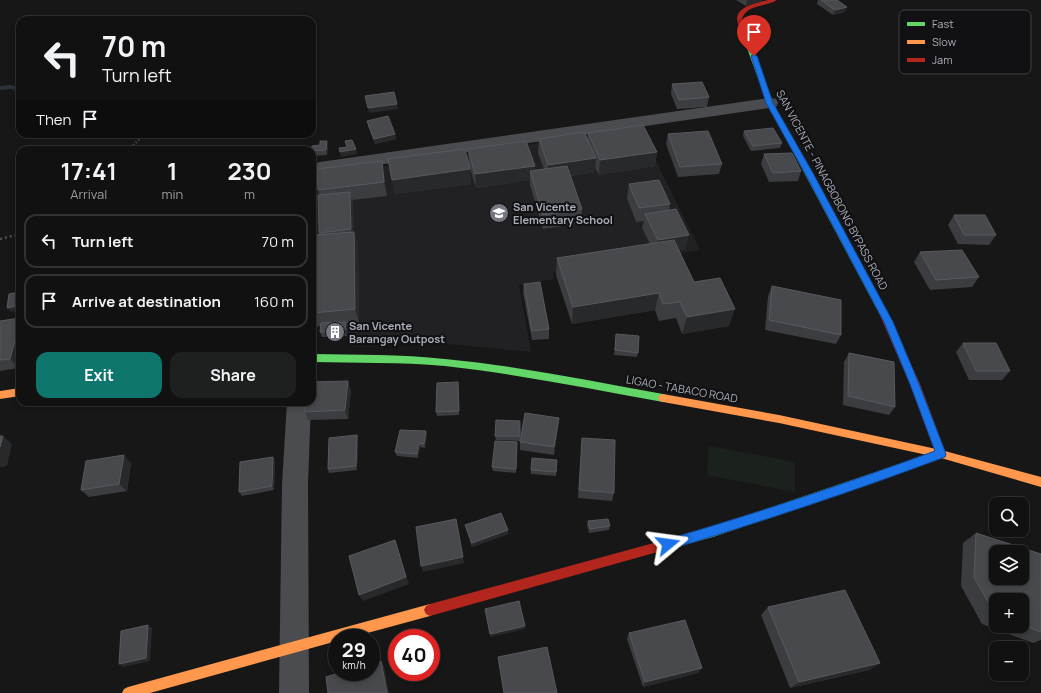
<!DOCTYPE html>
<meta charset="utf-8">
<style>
:root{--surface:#111;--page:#1e1f1f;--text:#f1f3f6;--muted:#9c9d9f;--line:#303131;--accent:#0f766e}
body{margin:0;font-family:Manrope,sans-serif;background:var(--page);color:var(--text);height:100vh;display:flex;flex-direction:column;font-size:15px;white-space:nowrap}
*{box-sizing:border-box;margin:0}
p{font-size:13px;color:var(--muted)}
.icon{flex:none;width:22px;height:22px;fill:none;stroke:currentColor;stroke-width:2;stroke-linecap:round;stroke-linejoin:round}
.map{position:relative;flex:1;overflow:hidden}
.panel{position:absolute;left:16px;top:146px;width:300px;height:260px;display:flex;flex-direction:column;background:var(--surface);border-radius:12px;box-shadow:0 2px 6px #0003,0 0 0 1px var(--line)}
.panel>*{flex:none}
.banner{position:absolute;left:16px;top:16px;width:300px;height:122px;border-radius:12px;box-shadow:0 2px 6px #0003,0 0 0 1px var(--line);background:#111;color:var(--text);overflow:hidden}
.tools{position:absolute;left:989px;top:497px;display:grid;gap:8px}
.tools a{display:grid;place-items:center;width:40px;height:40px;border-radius:8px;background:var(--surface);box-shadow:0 2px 6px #0003,0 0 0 1px var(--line);font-size:20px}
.speed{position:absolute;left:328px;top:629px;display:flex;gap:8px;font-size:20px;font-weight:700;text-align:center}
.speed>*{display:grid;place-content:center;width:52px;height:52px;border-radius:50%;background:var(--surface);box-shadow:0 2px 6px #0003,0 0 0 1px var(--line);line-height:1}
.speed small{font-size:10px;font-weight:400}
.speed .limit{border:6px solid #d22;background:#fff;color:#111}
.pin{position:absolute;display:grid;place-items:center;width:34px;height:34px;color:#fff;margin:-41px -17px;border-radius:50% 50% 50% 0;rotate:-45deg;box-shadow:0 0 4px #0007}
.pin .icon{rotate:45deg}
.me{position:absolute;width:44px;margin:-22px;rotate:74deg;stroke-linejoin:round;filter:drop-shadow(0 0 3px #0008)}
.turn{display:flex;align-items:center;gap:14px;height:84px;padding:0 20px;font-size:18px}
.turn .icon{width:52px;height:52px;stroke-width:2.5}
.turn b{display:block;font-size:28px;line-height:34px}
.then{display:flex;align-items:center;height:38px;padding:0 20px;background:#0003;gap:8px;font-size:15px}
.eta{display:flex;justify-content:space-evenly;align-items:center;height:68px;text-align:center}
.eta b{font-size:24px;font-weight:700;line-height:28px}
.primary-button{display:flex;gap:8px;margin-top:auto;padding:8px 20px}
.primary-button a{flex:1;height:46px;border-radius:12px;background:var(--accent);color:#fff;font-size:16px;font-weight:700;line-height:46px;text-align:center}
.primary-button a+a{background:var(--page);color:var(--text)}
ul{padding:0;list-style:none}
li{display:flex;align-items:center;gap:12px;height:54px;margin:0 8px 6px;padding:0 12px;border:2px solid var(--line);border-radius:12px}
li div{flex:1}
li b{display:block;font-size:15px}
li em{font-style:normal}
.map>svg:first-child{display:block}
.built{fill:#212124}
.green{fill:#1b211c}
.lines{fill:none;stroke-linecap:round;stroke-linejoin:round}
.stream{fill:#2a3239;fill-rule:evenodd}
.path-far1{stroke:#4d4e52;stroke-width:2;stroke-dasharray:1.5 2;stroke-linecap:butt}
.path{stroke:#4d4e52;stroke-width:2.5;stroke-dasharray:2 3;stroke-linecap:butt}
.street{fill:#4b4c50;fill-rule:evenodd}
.fast{fill:#63d668;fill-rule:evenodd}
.slow{fill:#ff974d;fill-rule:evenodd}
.jam{fill:#b3261e;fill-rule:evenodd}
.wall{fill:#3c3d40;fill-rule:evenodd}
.shaded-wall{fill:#28292a}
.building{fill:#48494d;stroke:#57595e;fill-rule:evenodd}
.route{fill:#1a73e8;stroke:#114b97}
.labels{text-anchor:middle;stroke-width:4;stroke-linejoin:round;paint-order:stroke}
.street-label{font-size:11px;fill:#a8adb8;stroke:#111113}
.poi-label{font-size:11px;font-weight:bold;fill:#a8adb8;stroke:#111113;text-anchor:start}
.key{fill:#111113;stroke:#3e4045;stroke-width:1}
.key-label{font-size:11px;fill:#a8adb8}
</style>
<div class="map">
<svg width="1041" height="693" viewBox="0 0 1041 693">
<rect width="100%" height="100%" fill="#171717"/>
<polygon class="built" points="640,128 700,250 553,273 554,279 519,285 531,352 458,345 349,337 349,326 314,328 317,176"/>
<polygon class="green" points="709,446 795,462 795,492 707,475"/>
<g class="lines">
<polygon class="stream" points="11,85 20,87 20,91 11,89 0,90 0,86"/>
<polyline class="path-far1" points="128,150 145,134"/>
<polyline class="path" points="0,239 20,234"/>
<g class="street">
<polygon points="770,98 776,99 778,103 776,107 323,173 312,177 312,164 320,162"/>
<polygon points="287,402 311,402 308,484 309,693 279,693 282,484"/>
</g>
<g class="fast">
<polygon points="743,27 746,29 773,103 887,313 886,315 880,315 767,103 740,29"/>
<path d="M312 354C356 355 401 354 445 359 518 366 591 381 663 394L666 395 668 398 666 401 663 402C591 389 518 374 445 366 401 362 356 363 312 362Z"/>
<polygon points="932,453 936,454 937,457 936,460 713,537 661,551 657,550 656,546 657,542 661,541 713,527"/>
</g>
<g class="slow">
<polygon points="20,388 20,396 0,399 0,391"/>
<polygon points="663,394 779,415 941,450 1041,477 1041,487 941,458 779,423 663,402 660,401 658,398 660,395"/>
<polygon points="430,604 434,606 436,610 434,614 430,616 349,638 337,638 337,641 150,693 122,693 124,689 128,687"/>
</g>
<g class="jam">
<path d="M768 0H777C767 7 745 4 742 20L746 29 741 30C728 9 751 4 768 0Z"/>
<polygon points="883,310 887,313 920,384 946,454 945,457 932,461 928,460 927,457 928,454 935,452 910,384 879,313"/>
<polygon points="661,541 665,542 666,546 665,550 661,551 430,616 426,614 424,610 426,606 430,604"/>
</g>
</g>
<g class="wall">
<polygon points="736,0 763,0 763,1 746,6"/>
<polygon points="818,0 837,0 845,12 833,15 817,4"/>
<polygon points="672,84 709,97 707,107 677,109 671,94"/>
<polygon points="367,121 395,134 396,139 375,144 368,126"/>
<polygon points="744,131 782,143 780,148 751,151 743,136"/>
<polygon points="588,133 657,152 655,166 599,175 595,167 595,172 570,176 582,209 581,223 543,229 530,185 530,180 476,188 469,165 471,184 394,194 469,163 468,149 535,170 544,169 538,153 539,139 587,138"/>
<polygon points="668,134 722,164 719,174 678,177 666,144"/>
<polygon points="328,146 327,155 313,156 312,150"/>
<polygon points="764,154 801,171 798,181 769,182 761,164"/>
<polygon points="384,175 387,196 352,200 353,206 354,232 358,246 359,322 347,323 348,327 347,336 322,337 320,332 321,326 317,326 313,313 319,235 319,195 318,190"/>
<polygon points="629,184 670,204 669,210 686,249 679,250 694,282 729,326 682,334 676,318 659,321 655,310 572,324 556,275 557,258 650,244 642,228 644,221 636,222 627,198"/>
<polygon points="954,215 996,235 989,245 958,244 948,225"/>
<polygon points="920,252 979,277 972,287 930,290 914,262"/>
<polygon points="524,284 549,329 549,339 532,340 523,293"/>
<polygon points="772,286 841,335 836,344 765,330 768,296"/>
<polygon points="20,318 20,362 19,368 0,371 0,321"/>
<polygon points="616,334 638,353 637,357 614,355"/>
<polygon points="963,343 1010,371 1002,380 969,380 956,352"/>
<polygon points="849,353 895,407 889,415 843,405 844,362"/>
<polygon points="459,386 459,415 437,416 436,412"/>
<polygon points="351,390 348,419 308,420 305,412"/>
<polygon points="559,418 558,427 554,455 520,450 520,442"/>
<polygon points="520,421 520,441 496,440 495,436"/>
<polygon points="426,431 427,436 425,448 420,447 418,458 397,456 395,452"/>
<polygon points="357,435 358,440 357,470 329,473 328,469"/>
<polygon points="582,438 614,493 612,501 578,498"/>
<polygon points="517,442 516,473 493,471 492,467"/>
<polygon points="557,460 556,476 531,474 531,470"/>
<polygon points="275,461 274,490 242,496 239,492"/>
<polygon points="131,463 127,491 89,497 81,490"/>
<polygon points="588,521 610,526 609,530 589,533 587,525"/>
<polygon points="465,525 508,530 508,534 472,547 466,529"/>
<path d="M976 533 1041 554V640L1033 643 982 624 961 586 963 543ZM996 600H1022V626H996Z"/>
<polygon points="768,607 880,663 869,670 790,688 761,615"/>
<polygon points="629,633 702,668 698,673 643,687 627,639"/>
<polygon points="498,657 557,693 504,693"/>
</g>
<g class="shaded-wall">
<polygon points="747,0 763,0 763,1 746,6"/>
<polygon points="847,7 845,12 833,15 835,10"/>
<polygon points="397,104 398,109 369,113 368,108"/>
<polygon points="395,134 396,139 375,144 374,139"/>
<polygon points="327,141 328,146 327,155 326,150"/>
<polygon points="356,149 357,154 341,157 340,152"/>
<polygon points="657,152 655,166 599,175 600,160"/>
<polygon points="596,158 595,172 548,179 548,165"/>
<polygon points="382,161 387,196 384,182"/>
<polygon points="535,166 535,180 530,171 530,180 476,188 475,174"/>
<polygon points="470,169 471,184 394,194 392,180"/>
<polygon points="350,192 353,206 354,236 354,232 358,246 359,322 355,309 355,242 351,229"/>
<polygon points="689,235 686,249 655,254 658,240"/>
<polygon points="659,293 655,310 572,324 573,307"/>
<polygon points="20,305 20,311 11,312 7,308"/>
<polygon points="735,309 729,326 682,334 687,317"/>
<polygon points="20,322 20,362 19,368 10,359"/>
<polygon points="346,322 348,327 347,336 345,331"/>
<polygon points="348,381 351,390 348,419 345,410"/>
<polygon points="458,382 459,386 459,415 459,411"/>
<polygon points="559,418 558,427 554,455 554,447"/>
<polygon points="426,431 427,436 425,448 424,444"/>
<polygon points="357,435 358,440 357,470 356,466"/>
<polygon points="3,436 12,444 7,466 0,467 0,447"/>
<polygon points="419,443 420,447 418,458 417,454"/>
<polygon points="124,455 131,463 127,491 119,484"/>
<polygon points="273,457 275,461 274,490 272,486"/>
<polygon points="508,530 508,534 472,547 472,543"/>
<polygon points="397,547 409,584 363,601 359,595"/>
<polygon points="463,557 464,563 423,572 421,566"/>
<polygon points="148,625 152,628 150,661 123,667 119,664"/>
<polygon points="525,626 525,629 490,637 490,634"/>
<polygon points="381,661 384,666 389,693 387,693"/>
<polygon points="880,663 869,670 790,688 799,682"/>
<polygon points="702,668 698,673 643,687 645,682"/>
</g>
<g class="building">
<polygon points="821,0 837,0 847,7 835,10"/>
<polygon points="702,82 709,97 679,100 672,84"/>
<polygon points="394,92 397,104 368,108 365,96"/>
<polygon points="388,116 395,134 374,139 367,121"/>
<polygon points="643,125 657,152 600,160 588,133"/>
<polygon points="773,128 782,143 753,146 744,131"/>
<polygon points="708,131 722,164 680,167 668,134"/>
<polygon points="584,132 596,158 548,165 539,139"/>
<polygon points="352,140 356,149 340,152 339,148 347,147 345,141"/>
<polygon points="320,141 327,141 326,150 312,151 312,150 311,150 312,146 320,145"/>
<polygon points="526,141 535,166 475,174 468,149"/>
<polygon points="465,149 470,169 392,180 388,159"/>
<polygon points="792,153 801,171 773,173 764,154"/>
<polygon points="382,161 384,182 318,190 317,169"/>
<polygon points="567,166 582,209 543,215 530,171"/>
<polygon points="659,180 670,204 639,208 629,184"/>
<polygon points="350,192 351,229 319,233 318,195"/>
<polygon points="676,209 689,235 658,240 645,214"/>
<polygon points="954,215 985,215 996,235 964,235"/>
<polygon points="354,232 355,309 313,313 315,235"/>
<polygon points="674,240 694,282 720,278 735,309 687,317 680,302 663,304 659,293 573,307 557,258"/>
<polygon points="962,250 979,277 936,280 920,252"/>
<polygon points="540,282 549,329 532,331 524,284"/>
<polygon points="772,286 841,300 841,335 769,320"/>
<polygon points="20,292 20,305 7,308 9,294"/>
<polygon points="20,318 20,322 10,359 0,360 0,321"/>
<polygon points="346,322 345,331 320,332 321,323"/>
<polygon points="616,334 639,336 638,353 615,350"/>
<polygon points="963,343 996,343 1010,371 976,371"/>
<polygon points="849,353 894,362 895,407 848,396"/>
<polygon points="348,381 345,410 305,412 306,402 312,402 312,382"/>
<polygon points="458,382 459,411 436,412 437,383"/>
<polygon points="525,413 559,418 554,447 520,442"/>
<polygon points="496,420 520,421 520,436 495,436"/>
<polygon points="400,430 426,431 424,444 419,443 417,454 395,452"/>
<polygon points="357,435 356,466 328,469 329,438"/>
<polygon points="0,436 3,436 0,447"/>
<polygon points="582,438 615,440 614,493 579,490"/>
<polygon points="495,441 517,442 516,469 492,467"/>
<polygon points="124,455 119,484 81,490 86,461"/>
<polygon points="273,457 272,486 239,492 240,462"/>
<polygon points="532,458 557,460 556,472 531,470"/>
<polygon points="501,513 508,530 472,543 465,525"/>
<polygon points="456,519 463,557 421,566 416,527"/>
<polygon points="608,519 610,526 590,529 588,521"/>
<path d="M976 533 1041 554V632L1022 625V600H996V616L974 577ZM996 552H1022V578H996Z"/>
<polygon points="395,540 406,577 359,595 349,556"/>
<polygon points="845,590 880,663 799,682 768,607"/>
<polygon points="519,601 525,626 490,634 485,609"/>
<polygon points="685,620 702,668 645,682 629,633"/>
<polygon points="148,625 146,658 119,664 121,631"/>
<polygon points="547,647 557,693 504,693 498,657"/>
<polygon points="381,661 387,693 328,693 326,677 342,672 371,672 371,664"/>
</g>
<path class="route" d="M754 54 757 56 773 103 814 175 893 322 919 384 946 454 945 457C854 491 761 522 668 550L664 548 663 544 664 541 668 539C758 513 847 483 935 451L910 384 884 322 806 175 766 103 751 56Z"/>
<defs>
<g id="school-disc" transform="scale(1)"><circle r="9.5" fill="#757880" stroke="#111113"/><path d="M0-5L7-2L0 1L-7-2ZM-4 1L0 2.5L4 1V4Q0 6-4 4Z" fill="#fff"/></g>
<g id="building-disc" transform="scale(1)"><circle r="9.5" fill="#757880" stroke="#111113"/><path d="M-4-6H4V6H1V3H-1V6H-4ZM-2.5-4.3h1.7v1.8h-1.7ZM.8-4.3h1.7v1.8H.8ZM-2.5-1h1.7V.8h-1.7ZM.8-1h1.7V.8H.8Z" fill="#fff"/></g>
</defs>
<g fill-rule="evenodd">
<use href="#school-disc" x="499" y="213"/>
<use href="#building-disc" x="335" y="332"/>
</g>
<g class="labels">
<g class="street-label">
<text transform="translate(832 190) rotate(62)" y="4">SAN VICENTE - PINAGBOBONG BYPASS ROAD</text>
<text transform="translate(682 389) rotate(10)" y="4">LIGAO - TABACO ROAD</text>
</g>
<g class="poi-label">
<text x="513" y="211">San Vicente<tspan x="513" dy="13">Elementary School</tspan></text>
<text x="349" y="330">San Vicente<tspan x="349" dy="13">Barangay Outpost</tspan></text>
</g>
</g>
<rect x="899" y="10" width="132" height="64" rx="6" class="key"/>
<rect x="907" y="22" width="18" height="4" fill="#63d668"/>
<rect x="907" y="40" width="18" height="4" fill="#ff974d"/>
<rect x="907" y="58" width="18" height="4" fill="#b3261e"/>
<g class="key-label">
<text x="932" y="28">Fast</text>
<text x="932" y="46">Slow</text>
<text x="932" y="64">Jam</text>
</g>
</svg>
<div class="tools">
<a><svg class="icon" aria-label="search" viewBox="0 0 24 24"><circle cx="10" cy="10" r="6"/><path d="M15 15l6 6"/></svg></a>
<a><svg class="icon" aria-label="layers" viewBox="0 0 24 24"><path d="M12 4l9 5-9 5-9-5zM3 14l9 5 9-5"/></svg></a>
<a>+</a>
<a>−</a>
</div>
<div class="speed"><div>29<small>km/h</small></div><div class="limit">40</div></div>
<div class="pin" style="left:754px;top:56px;background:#d93025"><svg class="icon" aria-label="arrive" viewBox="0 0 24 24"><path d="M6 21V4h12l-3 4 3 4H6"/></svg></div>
<svg class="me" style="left:668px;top:544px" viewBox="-20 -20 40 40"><path d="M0-17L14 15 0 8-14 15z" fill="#1a73e8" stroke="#fff" stroke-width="4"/></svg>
<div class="banner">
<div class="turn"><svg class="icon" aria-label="left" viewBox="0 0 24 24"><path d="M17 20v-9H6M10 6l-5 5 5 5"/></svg><div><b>70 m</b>Turn left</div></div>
<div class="then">Then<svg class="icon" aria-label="arrive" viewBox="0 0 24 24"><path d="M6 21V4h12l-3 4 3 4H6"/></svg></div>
</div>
<section class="panel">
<div class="eta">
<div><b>17:41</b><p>Arrival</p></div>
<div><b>1</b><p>min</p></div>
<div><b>230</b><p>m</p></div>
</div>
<ul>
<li><svg class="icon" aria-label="left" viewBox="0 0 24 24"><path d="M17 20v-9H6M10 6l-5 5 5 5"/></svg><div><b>Turn left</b></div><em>70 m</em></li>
<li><svg class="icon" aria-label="arrive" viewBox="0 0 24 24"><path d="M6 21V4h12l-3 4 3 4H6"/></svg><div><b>Arrive at destination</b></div><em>160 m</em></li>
</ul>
<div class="primary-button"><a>Exit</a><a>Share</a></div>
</section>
</div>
